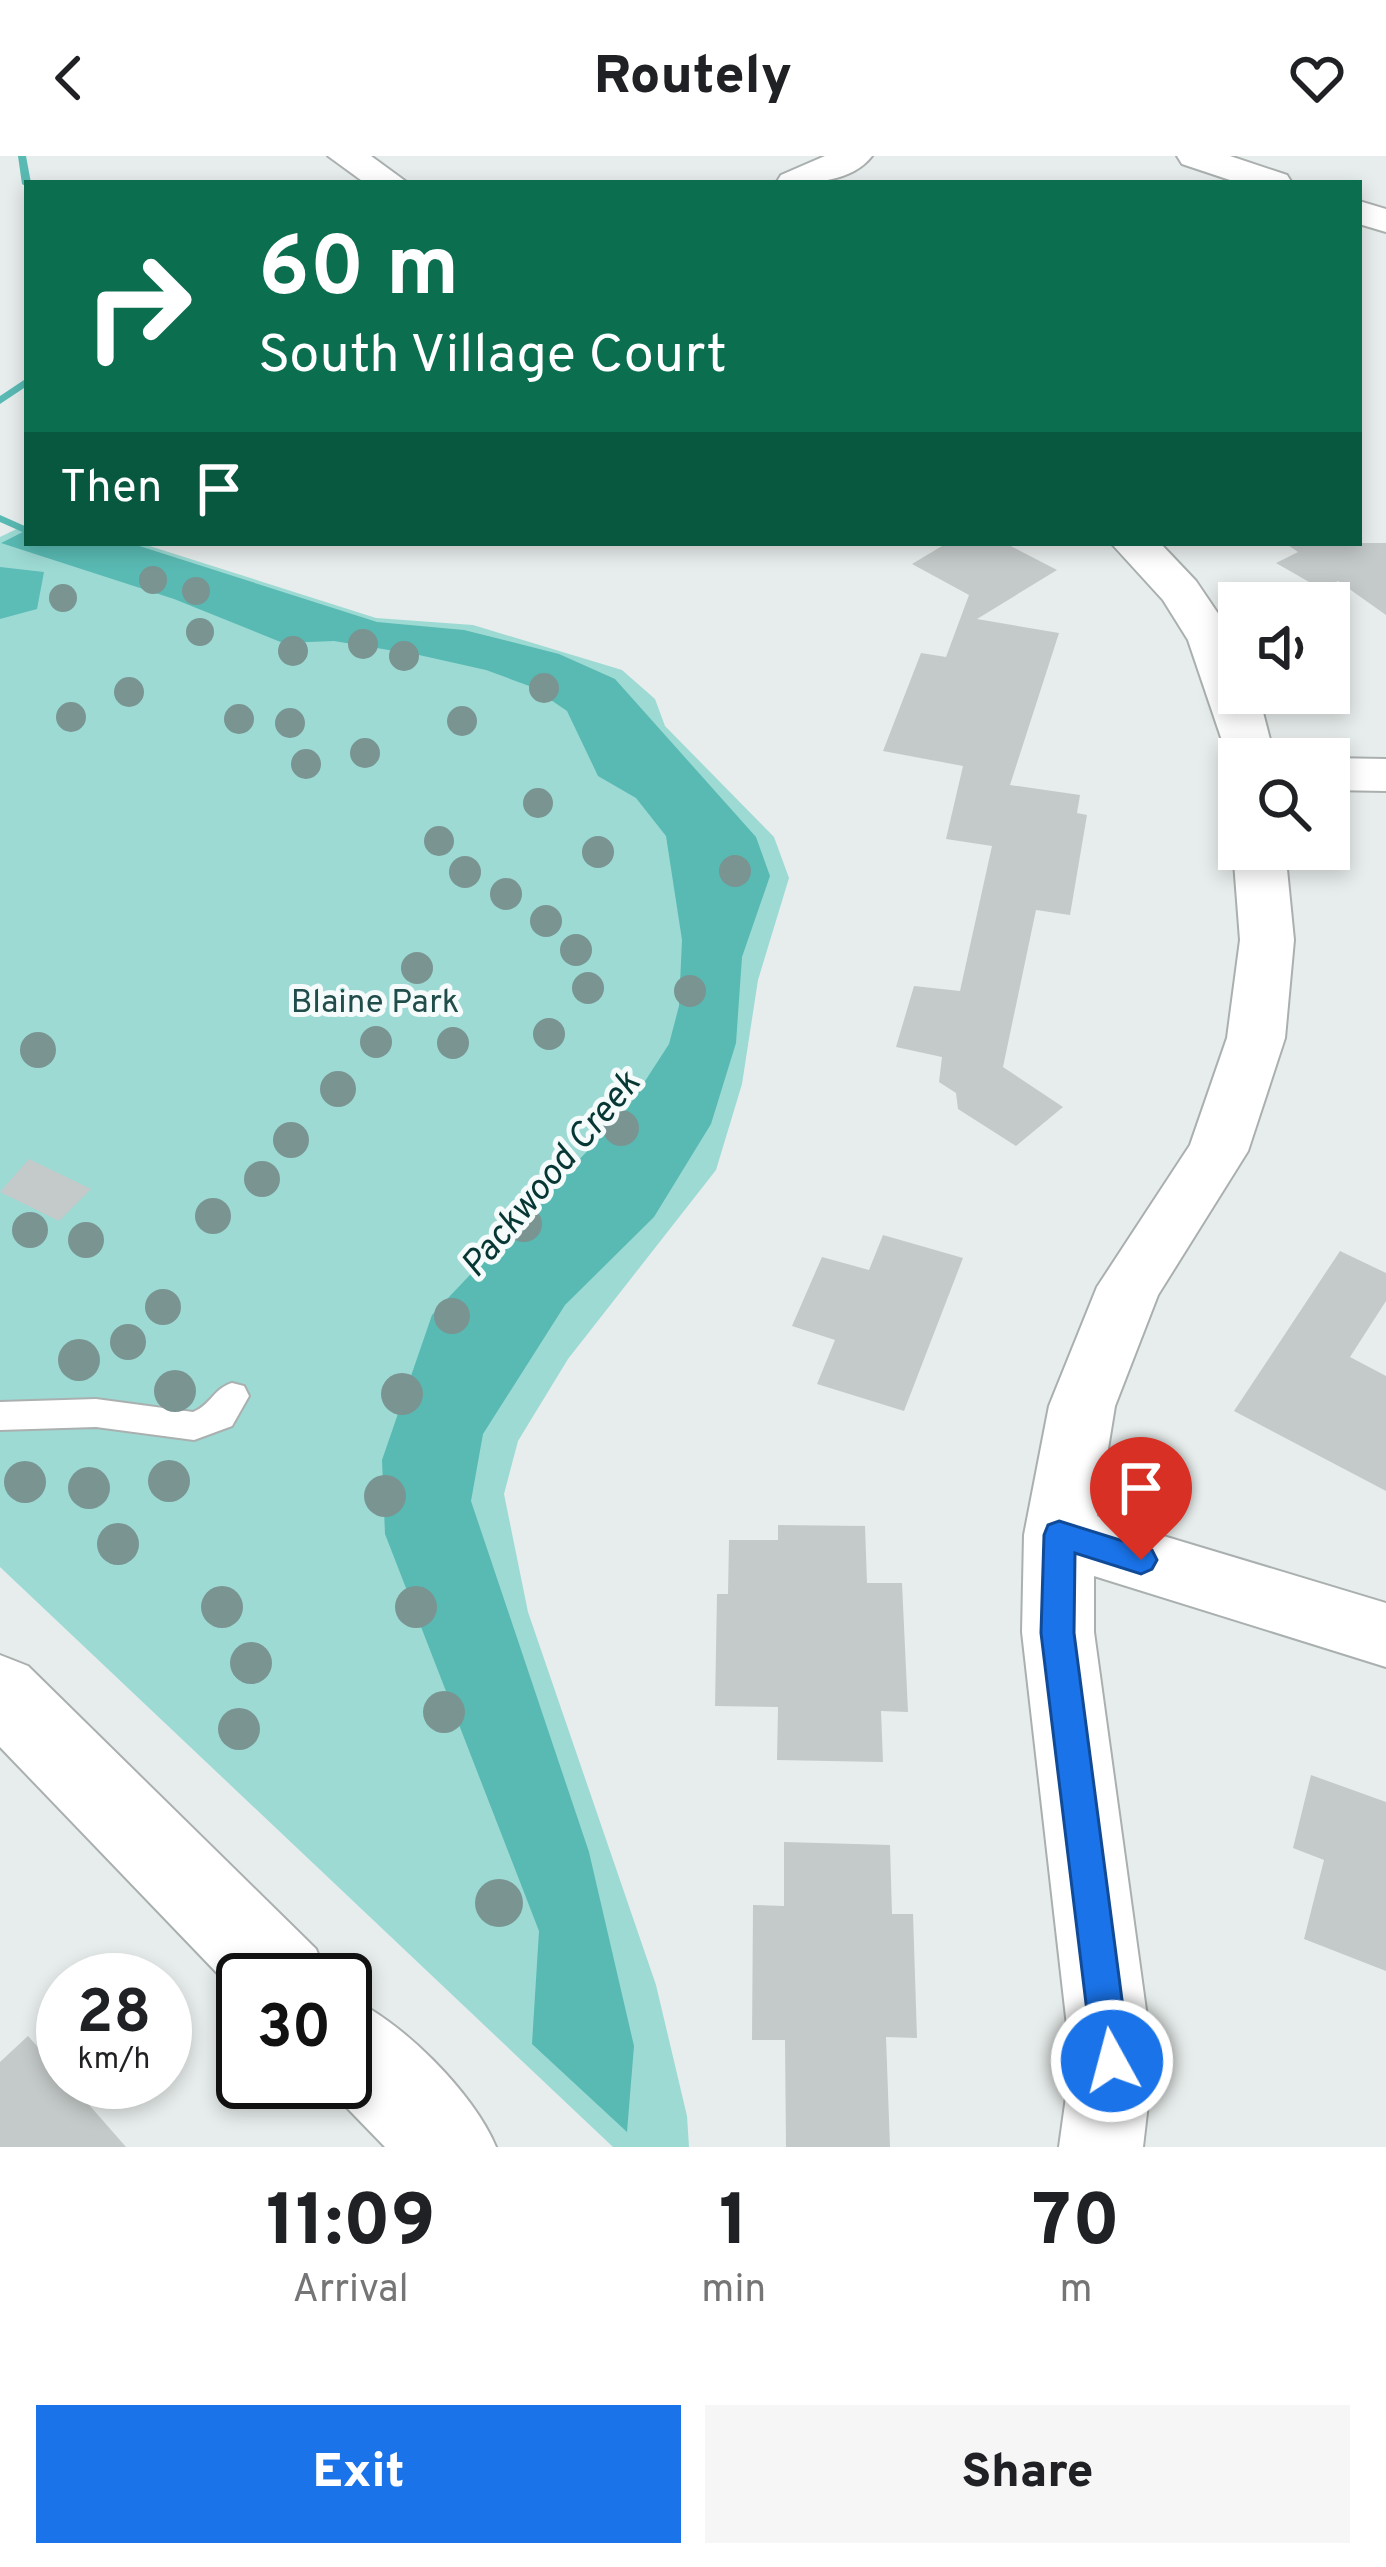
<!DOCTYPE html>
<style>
:root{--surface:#fff;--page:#f6f6f6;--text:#202124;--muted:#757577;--accent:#1a73e8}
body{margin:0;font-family:Overpass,sans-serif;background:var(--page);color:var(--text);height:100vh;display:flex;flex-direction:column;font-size:45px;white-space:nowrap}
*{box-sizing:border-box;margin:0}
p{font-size:39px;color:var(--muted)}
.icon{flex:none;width:66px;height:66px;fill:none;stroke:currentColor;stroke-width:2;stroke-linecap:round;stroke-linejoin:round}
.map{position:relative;height:1991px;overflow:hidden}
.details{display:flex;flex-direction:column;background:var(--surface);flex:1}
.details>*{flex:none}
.guide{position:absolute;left:24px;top:24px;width:1338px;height:366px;border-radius:0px;box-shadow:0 6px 18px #0003;background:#0b6e4f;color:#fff;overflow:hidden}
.tools{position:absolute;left:1218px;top:426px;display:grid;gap:24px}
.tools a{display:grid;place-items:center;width:132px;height:132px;border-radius:0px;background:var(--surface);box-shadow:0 6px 18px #0003;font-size:60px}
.speed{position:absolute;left:36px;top:1797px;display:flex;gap:24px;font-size:60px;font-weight:700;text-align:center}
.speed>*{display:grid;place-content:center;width:156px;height:156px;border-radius:50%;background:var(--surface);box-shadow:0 6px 18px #0003;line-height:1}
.speed small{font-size:30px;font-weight:400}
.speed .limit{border:6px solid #111;border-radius:18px;background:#fff;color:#111}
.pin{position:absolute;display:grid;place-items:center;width:102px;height:102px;color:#fff;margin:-123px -51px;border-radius:50% 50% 50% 0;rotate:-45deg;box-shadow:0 0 12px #0007}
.pin .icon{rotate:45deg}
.me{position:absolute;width:132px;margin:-66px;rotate:353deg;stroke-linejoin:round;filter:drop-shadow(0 0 9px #0008)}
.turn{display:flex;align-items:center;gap:42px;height:252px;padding:0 36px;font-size:54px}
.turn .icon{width:156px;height:156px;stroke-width:2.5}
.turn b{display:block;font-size:84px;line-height:102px}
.then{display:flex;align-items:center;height:114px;padding:0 36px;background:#0003;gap:24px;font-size:45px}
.eta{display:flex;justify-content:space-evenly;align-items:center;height:204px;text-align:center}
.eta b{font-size:72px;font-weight:800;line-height:84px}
.cta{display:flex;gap:24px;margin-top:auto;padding:24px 36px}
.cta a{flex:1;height:138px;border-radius:0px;background:var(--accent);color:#fff;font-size:48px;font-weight:800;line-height:138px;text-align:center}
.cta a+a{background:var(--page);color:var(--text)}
header{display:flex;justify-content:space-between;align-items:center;height:156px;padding:0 36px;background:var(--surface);font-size:54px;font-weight:800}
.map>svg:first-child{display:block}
.green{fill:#9ddad4}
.forest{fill:#5cbdb6}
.water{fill:#59bab3}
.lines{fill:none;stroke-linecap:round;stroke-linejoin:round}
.stream{fill:#59bab3;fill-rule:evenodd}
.building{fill:#c4cac9}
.service-casing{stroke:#aab0af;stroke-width:4}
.minor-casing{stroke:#aab0af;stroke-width:4}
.tertiary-casing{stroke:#aab0af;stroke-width:4}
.service{fill:#fff;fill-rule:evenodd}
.minor{fill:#fff;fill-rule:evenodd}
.tertiary{fill:#fff;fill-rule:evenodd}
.tree{fill:#7a9492}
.route{fill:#1a73e8;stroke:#114b97;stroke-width:3}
.labels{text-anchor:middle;stroke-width:10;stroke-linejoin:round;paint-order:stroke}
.park-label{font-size:33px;fill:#204c49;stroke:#f4fbfa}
.water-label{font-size:36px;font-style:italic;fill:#073734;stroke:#f4fbfa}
</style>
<header><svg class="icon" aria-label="back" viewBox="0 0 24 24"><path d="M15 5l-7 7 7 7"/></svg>Routely<svg class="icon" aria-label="heart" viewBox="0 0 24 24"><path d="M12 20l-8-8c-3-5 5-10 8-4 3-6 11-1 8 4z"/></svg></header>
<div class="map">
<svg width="1386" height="1991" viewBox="0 0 1386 1991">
<rect width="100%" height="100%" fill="#e7edec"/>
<polygon class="green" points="27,368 27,387 140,387 376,462 473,469 622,514 655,543 665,570 774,681 789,722 758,824 742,928 716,1014 568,1203 518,1285 504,1338 528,1456 656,1829 687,1960 689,1991 613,1991 0,1411 0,381"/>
<polygon class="forest" points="0,411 44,416 37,453 0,463"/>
<polygon class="water" points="27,374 27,387 130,387 377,466 464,474 559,498 615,523 756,681 770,720 742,801 736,887 711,968 654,1061 565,1149 483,1278 471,1345 589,1696 634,1890 627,1976 532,1888 539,1775 385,1378 382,1304 432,1159 627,953 669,888 679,850 682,784 666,680 636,642 598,620 567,555 532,531 486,514 419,499 334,485 283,487 174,443 1,387"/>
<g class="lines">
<g class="stream">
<polygon points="18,0 26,0 31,27 27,27 27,31 22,28"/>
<polygon points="27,222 27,230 0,248 0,240"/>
<polygon points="0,359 27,371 27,378 0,366"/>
</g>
</g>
<g class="building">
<polygon points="947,387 1005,387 1057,414 977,463 1059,477 1010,629 1080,639 1077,657 1087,659 1070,759 1036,754 1003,911 1063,951 1016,990 958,953 956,937 939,926 942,901 896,891 914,830 960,835 992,690 946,683 963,610 883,595 921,497 946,501 969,439 912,408"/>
<polygon points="1285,387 1386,387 1386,459 1338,425 1323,434 1276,407 1298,396"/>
<polygon points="29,1003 91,1033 59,1065 0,1036"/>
<polygon points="883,1079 963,1102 904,1255 817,1228 835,1184 792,1170 822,1101 869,1114"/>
<polygon points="1340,1095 1386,1117 1386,1145 1350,1201 1386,1220 1386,1335 1234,1255"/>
<polygon points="778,1369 865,1370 867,1427 902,1427 908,1556 881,1555 883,1606 777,1604 778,1551 715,1550 717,1438 728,1438 729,1384 778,1384"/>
<polygon points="1311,1619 1386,1646 1386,1815 1304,1783 1324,1704 1293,1692"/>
<polygon points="784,1686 890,1689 892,1758 913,1758 917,1882 886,1881 890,1991 786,1991 785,1884 752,1884 753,1749 784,1750"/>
<polygon points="28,1880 63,1919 63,1926 69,1926 126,1991 0,1991 0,1906"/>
</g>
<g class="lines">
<g class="service-casing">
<path id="service" d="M232 1227 244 1230 249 1240 232 1270 194 1284 96 1271 0 1274V1246L96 1243 193 1256C211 1249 214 1232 232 1227Z"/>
</g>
<g class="minor-casing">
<g id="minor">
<polygon points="328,0 371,0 408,27 365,27"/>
<path d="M825 0H872C850 28 808 27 776 27L781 19Z"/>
<polygon points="1177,0 1230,0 1287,19 1292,27 1239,27 1182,8"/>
<polygon points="1359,45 1386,53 1386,76 1359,68"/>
<polygon points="1111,387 1160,387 1196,425 1236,484 1239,537 1258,537 1275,603 1239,603 1239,616 1232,614 1188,484 1163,444"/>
<polygon points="1329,602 1386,603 1386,635 1329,634 1325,603"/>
<polygon points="1239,683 1239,693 1285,693 1294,784 1285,882 1248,995 1158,1139 1115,1250 1097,1360 1386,1447 1386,1511 1094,1420 1094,1476 1153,1905 1143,1991 1059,1991 1071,1905 1022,1476 1024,1379 1049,1250 1097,1131 1190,989 1227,882 1240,784 1233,693"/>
</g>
</g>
<g class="tertiary-casing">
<g id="tertiary">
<polygon points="0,1499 28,1510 316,1793 329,1824 243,1824 243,1844 0,1591"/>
<path d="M345 1840C399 1862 474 1937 496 1991H385L322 1926H345Z"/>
</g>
</g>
<use href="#service" class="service"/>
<use href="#minor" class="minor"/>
<use href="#tertiary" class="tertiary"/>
</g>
<g class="tree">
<circle cx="153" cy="424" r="14"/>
<circle cx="196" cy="435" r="14"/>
<circle cx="63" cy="442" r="14"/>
<circle cx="200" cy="476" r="14"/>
<circle cx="363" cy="488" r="15"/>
<circle cx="293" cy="495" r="15"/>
<circle cx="404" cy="500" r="15"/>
<circle cx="544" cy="532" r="15"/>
<circle cx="129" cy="536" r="15"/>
<circle cx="71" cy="561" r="15"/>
<circle cx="239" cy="563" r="15"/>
<circle cx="462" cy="565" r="15"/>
<circle cx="290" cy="567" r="15"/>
<circle cx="365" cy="597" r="15"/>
<circle cx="306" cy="608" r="15"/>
<circle cx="538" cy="647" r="15"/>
<circle cx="439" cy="685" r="15"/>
<circle cx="598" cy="696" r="16"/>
<circle cx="735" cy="715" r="16"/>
<circle cx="465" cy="716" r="16"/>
<circle cx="506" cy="738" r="16"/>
<circle cx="546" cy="765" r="16"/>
<circle cx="576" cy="794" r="16"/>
<circle cx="417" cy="812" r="16"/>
<circle cx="588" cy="832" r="16"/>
<circle cx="690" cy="835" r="16"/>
<circle cx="549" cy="878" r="16"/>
<circle cx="376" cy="886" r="16"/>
<circle cx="453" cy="887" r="16"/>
<circle cx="38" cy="894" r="18"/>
<circle cx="338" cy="933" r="18"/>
<circle cx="621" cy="972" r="18"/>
<circle cx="291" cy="984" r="18"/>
<circle cx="262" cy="1023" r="18"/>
<circle cx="213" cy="1060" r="18"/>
<circle cx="524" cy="1068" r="18"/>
<circle cx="30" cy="1074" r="18"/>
<circle cx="86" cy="1084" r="18"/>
<circle cx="163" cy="1151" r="18"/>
<circle cx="452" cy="1160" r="18"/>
<circle cx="128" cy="1186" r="18"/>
<circle cx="79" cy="1204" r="21"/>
<circle cx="175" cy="1235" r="21"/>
<circle cx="402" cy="1238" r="21"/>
<circle cx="169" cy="1325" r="21"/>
<circle cx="25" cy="1326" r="21"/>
<circle cx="89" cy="1332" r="21"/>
<circle cx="385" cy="1340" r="21"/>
<circle cx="118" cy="1388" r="21"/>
<circle cx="222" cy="1451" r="21"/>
<circle cx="416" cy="1451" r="21"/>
<circle cx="251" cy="1507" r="21"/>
<circle cx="444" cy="1556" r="21"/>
<circle cx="239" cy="1573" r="21"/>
<circle cx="499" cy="1747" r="24"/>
</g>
<polygon class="route" points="1059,1365 1152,1394 1157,1404 1152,1413 1141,1418 1075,1397 1074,1477 1130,1905 1125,1918 1112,1923 1098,1918 1093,1905 1041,1477 1044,1379 1048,1369"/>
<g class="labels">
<g class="park-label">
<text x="375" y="856">Blaine Park</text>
</g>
<g class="water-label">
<text transform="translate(549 1017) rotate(-50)" y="13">Packwood Creek</text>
</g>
</g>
</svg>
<div class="tools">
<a><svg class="icon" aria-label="sound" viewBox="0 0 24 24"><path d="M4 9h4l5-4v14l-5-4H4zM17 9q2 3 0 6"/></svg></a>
<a><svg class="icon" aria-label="search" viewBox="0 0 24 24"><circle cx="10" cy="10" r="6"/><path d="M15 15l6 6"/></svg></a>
</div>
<div class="speed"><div>28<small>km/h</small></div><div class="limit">30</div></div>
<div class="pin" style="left:1141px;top:1404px;background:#d93025"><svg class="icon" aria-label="arrive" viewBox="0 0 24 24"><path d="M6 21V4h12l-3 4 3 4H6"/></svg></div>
<svg class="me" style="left:1112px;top:1905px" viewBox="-20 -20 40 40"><circle r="17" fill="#1a73e8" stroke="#fff" stroke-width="3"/><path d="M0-11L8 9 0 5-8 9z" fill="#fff"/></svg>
<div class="guide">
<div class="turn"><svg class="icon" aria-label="right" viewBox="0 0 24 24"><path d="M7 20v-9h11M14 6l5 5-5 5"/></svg><div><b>60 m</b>South Village Court</div></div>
<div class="then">Then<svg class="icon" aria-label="arrive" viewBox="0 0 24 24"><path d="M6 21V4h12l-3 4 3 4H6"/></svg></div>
</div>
</div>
<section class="details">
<div class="eta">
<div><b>11:09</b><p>Arrival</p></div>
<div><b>1</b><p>min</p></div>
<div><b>70</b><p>m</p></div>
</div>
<div class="cta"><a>Exit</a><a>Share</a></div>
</section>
